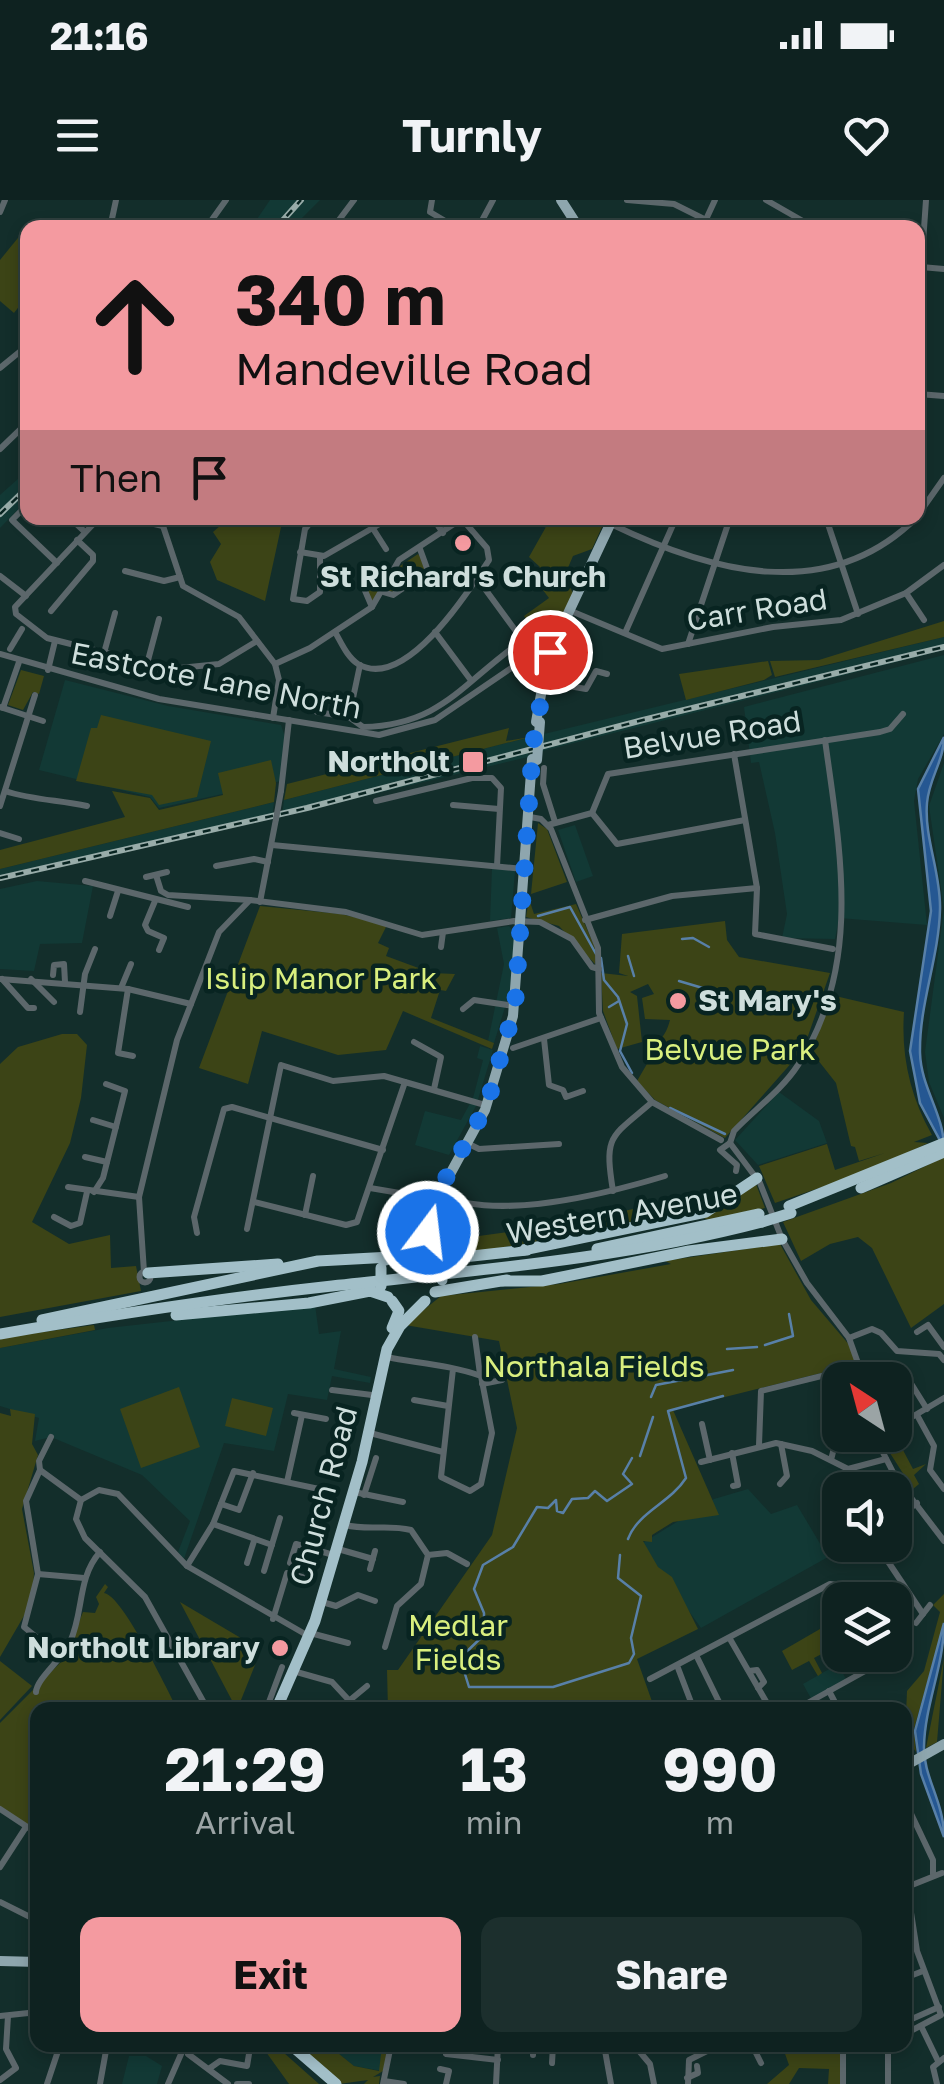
<!DOCTYPE html>
<style>
:root{--surface:#0e2220;--page:#1c2f2d;--text:#f1f3f6;--muted:#9ba4a5;--line:#2e3f3e;--accent:#f49aa0}
body{margin:0;font-family:"Golos Text",sans-serif;background:var(--page);color:var(--text);height:100vh;display:flex;flex-direction:column;font-size:38px;white-space:nowrap}
*{box-sizing:border-box;margin:0}
p{font-size:32px;color:var(--muted)}
.icon{flex:none;width:55px;height:55px;fill:none;stroke:currentColor;stroke-width:2;stroke-linecap:round;stroke-linejoin:round}
.map{position:relative;flex:1;overflow:hidden}
.drawer{position:absolute;left:30px;top:1502px;width:882px;height:350px;display:flex;flex-direction:column;background:var(--surface);border-radius:20px;box-shadow:0 5px 15px #0003,0 0 0 2px var(--line)}
.drawer>*{flex:none}
.hud{position:absolute;left:20px;top:20px;width:905px;height:305px;border-radius:20px;box-shadow:0 5px 15px #0003,0 0 0 2px var(--line);background:#f49aa0;color:#111;overflow:hidden}
.needle{width:65px;rotate:324deg}
.buttons{position:absolute;left:822px;top:1162px;display:grid;gap:20px}
.buttons a{display:grid;place-items:center;width:90px;height:90px;border-radius:20px;background:var(--surface);box-shadow:0 5px 15px #0003,0 0 0 2px var(--line);font-size:50px}
.pin{position:absolute;display:grid;place-items:center;width:85px;height:85px;color:#fff;margin:-42px;border:5px solid #fff;border-radius:50%;box-shadow:0 2px 10px #0007}
.me{position:absolute;width:110px;margin:-55px;rotate:15deg;stroke-linejoin:round;filter:drop-shadow(0 0 8px #0008)}
.turn{display:flex;align-items:center;gap:35px;height:210px;padding:0 50px;font-size:45px}
.turn .icon{width:130px;height:130px;stroke-width:2.5}
.turn b{display:block;font-size:70px;line-height:85px}
.then{display:flex;align-items:center;height:95px;padding:0 50px;background:#0003;gap:20px;font-size:38px}
.eta{display:flex;justify-content:space-evenly;align-items:center;height:170px;text-align:center}
.eta b{font-size:60px;font-weight:700;line-height:70px}
.action{display:flex;gap:20px;margin-top:auto;padding:20px 50px}
.action a{flex:1;height:115px;border-radius:20px;background:var(--accent);color:#111;font-size:40px;font-weight:700;line-height:115px;text-align:center}
.action a+a{background:var(--page);color:var(--text)}
.status{display:flex;justify-content:space-between;align-items:center;height:70px;padding:0 50px;background:var(--surface);direction:ltr}
.status svg{height:28px;fill:currentColor}
header{display:flex;justify-content:space-between;align-items:center;height:130px;padding:0 50px;background:var(--surface);font-size:45px;font-weight:700}
.map>svg:first-child{display:block}
.built{fill:#123935}
.green{fill:#3c4416}
.water{fill:#255792;stroke:#5880a8;stroke-width:2.5}
.lines{fill:none;stroke-linecap:round;stroke-linejoin:round}
.stream{stroke:#5880a8;stroke-width:2.5}
.minor{stroke:#5c676b;stroke-width:6}
.major{stroke:#8ea6ae;stroke-width:10}
.highway{stroke:#a2bfc8;stroke-width:11}
.rail-casing{stroke:#98aca9;stroke-width:6}
.rail{stroke:#082421;stroke-width:2.5;stroke-dasharray:8;stroke-linecap:butt}
.minor-bridge{stroke:#5c676b;stroke-width:6}
.major-bridge{stroke:#8ea6ae;stroke-width:10}
.highway-bridge{stroke:#a2bfc8;stroke-width:11}
.route{stroke:#1a73e8;stroke-width:18;stroke-dasharray:0 32.4}
.poi-dot{fill:#f49aa0;stroke:#082421;stroke-width:4}
.labels{text-anchor:middle;stroke-width:9;stroke-linejoin:round;paint-order:stroke}
.poi-label{font-size:30px;font-weight:bold;fill:#cededc;stroke:#082421;text-anchor:end}
.street-label{font-size:30px;fill:#cededc;stroke:#082421}
.park-label{font-size:30px;fill:#d9ef7e;stroke:#082421}
</style>
<div class="status"><b>21:16</b><svg viewBox="0 0 49 12"><path d="M0 12V9h3v3zM5 12V6h3v6zM10 12V3h3v9zM15 12V0h3v12zM26 1h20v11H26zM47 4h2v5h-2z"/></svg></div>
<header><svg class="icon" aria-label="menu" viewBox="0 0 24 24"><path d="M4 6h16M4 12h16M4 18h16"/></svg>Turnly<svg class="icon" aria-label="heart" viewBox="0 0 24 24"><path d="M12 20l-8-8c-3-5 5-10 8-4 3-6 11-1 8 4z"/></svg></header>
<div class="map">
<svg width="944" height="1884" viewBox="0 0 944 1884">
<rect width="100%" height="100%" fill="#132e2b"/>
<g class="built">
<polygon points="270,0 320,0 293,27 251,28"/>
<polygon points="27,271 27,300 0,328 0,295"/>
<polygon points="944,437 944,450 542,551 544,534"/>
<polygon points="944,455 944,534 918,579 914,601 927,725 839,718 835,739 782,738 787,714 775,633 759,562 751,563 744,507"/>
<polygon points="65,480 168,506 281,525 285,537 281,581 159,608 150,597 39,570"/>
<polygon points="530,537 528,557 282,616 284,600"/>
<polygon points="944,563 944,918 929,882 925,852 944,709 929,606"/>
<polygon points="274,602 272,618 0,680 0,669"/>
<polygon points="575,625 593,676 576,682 558,630"/>
<polygon points="492,668 515,671 511,718 490,721"/>
<polygon points="37,681 93,686 82,743 40,744 34,771 0,769 0,689"/>
<polygon points="509,726 515,733 510,791 494,843 488,841 504,764 497,728"/>
<polygon points="480,846 493,850 476,906 449,955 415,945 425,911 461,920 473,898 483,860 477,858"/>
<polygon points="779,892 819,921 827,943 758,965 735,940"/>
<polygon points="315,1105 319,1134 341,1131 334,1169 371,1177 370,1183 332,1176 327,1200 288,1194 274,1251 224,1243 184,1359 178,1352 190,1321 142,1275 51,1237 35,1241 39,1218 0,1206 0,1148 108,1128"/>
<polygon points="748,1289 771,1314 797,1305 828,1357 701,1428 641,1344 714,1299"/>
<polygon points="838,1464 848,1483 813,1502 803,1484"/>
<polygon points="328,1845 386,1845 382,1871 354,1866"/>
<polygon points="129,1856 146,1856 162,1866 157,1884 122,1884"/>
</g>
<g class="green">
<polygon points="22,33 27,38 27,96 14,113 0,101 0,60"/>
<polygon points="229,318 283,318 265,401 217,380 210,362 221,344 213,332"/>
<polygon points="551,318 606,318 592,349 573,356 564,377 573,393 548,444 524,453 518,450 534,430 524,416 549,398 533,377 540,367 529,357"/>
<polygon points="418,354 428,368 394,392 382,389 373,402 365,391 366,384 382,374 393,378 400,366"/>
<polygon points="944,421 944,437 775,477 770,461 819,460"/>
<polygon points="768,461 772,475 764,480 686,500 679,474"/>
<polygon points="21,470 44,476 39,494 33,492 23,510 8,505"/>
<polygon points="101,515 211,541 197,597 159,605 152,595 76,581 91,528 97,528"/>
<polygon points="509,528 506,541 530,537 284,600 287,584"/>
<polygon points="271,560 276,583 274,602 0,669 0,650 125,617 112,591 150,598 159,610 223,595 218,573"/>
<polygon points="538,623 547,629 567,682 531,694"/>
<polygon points="529,699 534,714 576,704 597,752 595,764 559,726 526,717"/>
<polygon points="260,706 341,714 387,725 378,743 389,748 386,756 432,773 455,774 446,791 440,790 431,818 494,843 492,849 403,811 386,850 338,855 262,831 248,884 199,868"/>
<path d="M725 721 727 740 739 757 830 773 808 836 794 860 725 938 655 900 637 881 651 857H645C655 840 664 843 670 820L645 819 642 798 654 794 648 784 630 792 637 796 642 842 617 849 603 811 601 773 628 776 619 773 622 734Z"/>
<path d="M831 795 904 812C901 856 910 896 932 935L914 942 928 943 869 971 775 1003 759 966 827 944 835 970 885 953 859 961 855 947 851 946 836 883 810 850Z"/>
<polygon points="62,834 77,834 87,845 81,898 70,943 32,1022 69,1044 110,1035 111,1068 136,1066 141,1091 0,1117 0,864 18,847"/>
<polygon points="944,957 944,1104 911,1128 872,1048 858,1037 830,1044 801,1061 783,1022 891,983"/>
<polygon points="756,984 765,1008 711,1021 701,1017"/>
<polygon points="677,999 682,1006 680,1016 465,1054 441,1052 464,1038 567,1024"/>
<polygon points="780,1044 811,1100 851,1147 857,1164 673,1210 719,1315 673,1322 652,1335 652,1342 643,1341 658,1367 672,1377 698,1429 637,1459 655,1510 388,1510 387,1470 398,1470 492,1335 517,1228 499,1141 405,1125 441,1096 559,1084 671,1064 665,1061 678,1059"/>
<polygon points="94,1125 95,1130 0,1148 0,1138"/>
<polygon points="179,1187 200,1247 141,1268 120,1209"/>
<polygon points="232,1198 273,1208 266,1236 225,1226"/>
<polygon points="10,1209 35,1214 32,1244 38,1255 22,1309 34,1373 32,1402 0,1457 0,1213 11,1216"/>
<polygon points="886,1235 895,1235 913,1269 926,1264 914,1275 919,1284 913,1289 881,1239"/>
<path d="M105 1384 108 1387 104 1393C123 1396 164 1484 178 1510H38L37 1632 0 1606V1523L64 1459 83 1412 95 1413 99 1404 96 1397Z"/>
<polygon points="944,1394 944,1422 914,1529 916,1552 905,1536 907,1491 924,1471 940,1412 933,1405"/>
<polygon points="180,1402 261,1450 237,1510"/>
<polygon points="820,1429 831,1449 814,1458 822,1473 818,1476 809,1461 792,1470 782,1451"/>
<polygon points="944,1458 937,1542 926,1548"/>
<polygon points="0,1461 32,1486 0,1520"/>
<polygon points="261,1845 275,1845 319,1884 289,1884"/>
<polygon points="293,1845 328,1845 354,1866 379,1871 382,1846 389,1846 383,1871 373,1877 380,1876 379,1884 364,1884 368,1880 339,1884"/>
<polygon points="790,1845 840,1845 840,1884 828,1884 829,1869 799,1868 789,1884 767,1884 789,1865 783,1848"/>
</g>
<g class="water">
<path d="M944 537C944 561 929 578 927 603 924 638 941 673 940 709 939 758 919 804 920 853 921 888 944 914 944 948L920 903 910 851 931 711 918 589Z"/>
<path d="M944 1423C944 1466 925 1504 924 1546 923 1577 944 1601 944 1637L921 1574 915 1531Z"/>
</g>
<g class="lines">
<g class="stream">
<polyline points="538,716 570,707 596,754"/>
<polyline points="682,739 693,738 709,747"/>
<polyline points="628,756 634,776"/>
<polyline points="601,758 604,780 618,797 627,824 620,851 632,873"/>
<polyline points="679,781 706,789"/>
<polyline points="609,807 619,801"/>
<polyline points="670,908 725,934"/>
<polyline points="765,1145 793,1136 789,1114"/>
<polyline points="727,1149 757,1147"/>
<polyline points="651,1197 656,1185 733,1170"/>
<polyline points="640,1256 653,1217"/>
<path d="M628 1339C638 1312 670 1303 686 1278L668 1211 723 1196"/>
<polyline points="620,1355 618,1378 641,1396 631,1438 634,1454 629,1463 553,1487 469,1487 460,1458 484,1435 484,1413 474,1389 483,1365 513,1347 537,1307 548,1308 556,1300 557,1311 563,1313 572,1299 588,1298 595,1291 607,1301 632,1284 623,1274 632,1258"/>
</g>
<g class="minor">
<polyline points="432,0 430,12 457,28"/>
<polyline points="627,0 674,4 706,20"/>
<polyline points="766,0 815,28"/>
<polyline points="0,12 5,0"/>
<polyline points="110,28 116,0"/>
<polyline points="206,28 226,0"/>
<polyline points="333,28 354,0"/>
<polyline points="478,28 493,0"/>
<polyline points="702,28 715,0"/>
<polyline points="921,67 944,69"/>
<polyline points="918,114 926,0"/>
<polyline points="0,168 28,145"/>
<polyline points="918,194 944,196"/>
<polyline points="0,249 28,222"/>
<polyline points="28,304 12,320 57,363"/>
<polyline points="918,315 944,278"/>
<polyline points="70,318 85,332"/>
<polyline points="99,318 15,407 16,414 47,438 170,469 219,464 257,441"/>
<polyline points="128,318 163,326"/>
<polyline points="175,318 163,326 183,386 239,417 275,464 279,480 273,518"/>
<polyline points="314,318 305,329 293,399 307,401 320,392 320,356"/>
<polyline points="433,318 443,333"/>
<polyline points="536,318 545,324"/>
<polyline points="796,318 797,318"/>
<polyline points="826,318 858,414"/>
<path d="M611 324C710 372 828 405 916 318"/>
<polyline points="372,327 386,349"/>
<polyline points="300,352 324,356 390,318"/>
<polyline points="125,371 164,381 180,377"/>
<polyline points="0,376 26,396"/>
<polyline points="383,392 393,395 428,371 420,349"/>
<polyline points="906,393 924,420"/>
<polyline points="372,407 363,386 381,373 391,375"/>
<polyline points="51,411 93,361 93,355 77,340"/>
<polyline points="571,411 662,449 773,427 841,420 906,393 944,365"/>
<path d="M335 432C341 442 347 457 358 464 405 492 469 391 489 360L487 348 462 319"/>
<polyline points="435,432 470,479"/>
<polyline points="625,433 676,318"/>
<polyline points="688,444 730,318"/>
<polyline points="10,449 22,429"/>
<polyline points="104,453 115,413"/>
<polyline points="0,454 159,499 379,535 435,520 520,462 551,449"/>
<polyline points="147,464 159,419"/>
<polyline points="275,464 310,448 372,407 399,360 463,318"/>
<polyline points="48,470 55,441"/>
<polyline points="541,481 586,489 596,471 607,474"/>
<polyline points="0,507 3,508 19,462"/>
<polyline points="3,508 43,521"/>
<polyline points="317,512 349,517"/>
<path d="M349 517 363 527C439 525 460 486 515 446L518 434 477 378"/>
<polyline points="349,517 360,465"/>
<polyline points="734,554 757,688 755,734 833,749"/>
<polyline points="544,568 543,584 555,622"/>
<path d="M5 591C33 600 58 600 87 606"/>
<polyline points="281,591 289,520"/>
<polyline points="376,601 472,578 492,578 501,588 497,666"/>
<polyline points="453,605 499,609"/>
<polyline points="0,606 35,495"/>
<polyline points="592,613 617,644 745,620"/>
<polyline points="530,617 541,619 551,629 598,748 599,813 622,867 652,902 721,940"/>
<polyline points="548,625 592,613 608,574 880,532 890,529 903,514"/>
<polyline points="0,633 19,639"/>
<polyline points="272,645 524,669"/>
<polyline points="216,666 254,659 268,662"/>
<polyline points="156,675 161,691 168,695 250,700"/>
<polyline points="146,677 167,672"/>
<polyline points="85,681 188,707"/>
<polyline points="155,701 145,725 148,731 164,738 159,750"/>
<polyline points="260,702 276,619"/>
<polyline points="110,716 118,691"/>
<polyline points="585,720 672,696 757,688"/>
<polyline points="441,747 443,732"/>
<polyline points="53,775 54,765 64,764 65,782"/>
<polyline points="0,779 128,789 191,804"/>
<polyline points="2,779 28,808 34,808"/>
<polyline points="31,779 54,802"/>
<polyline points="121,788 131,764"/>
<polyline points="128,789 118,853 133,856"/>
<polyline points="463,809 474,800 514,806"/>
<polyline points="80,812 85,774 95,749"/>
<polyline points="544,839 549,885 563,890 566,897 583,891"/>
<polyline points="414,842 441,857 434,889"/>
<polyline points="513,848 601,818"/>
<polyline points="93,920 116,927"/>
<polyline points="467,943 479,949 559,944"/>
<path d="M730 943 734 931C755 909 781 891 798 865 863 765 840 650 825 540"/>
<polyline points="730,943 760,983 782,1039 807,1083 849,1138 864,1180"/>
<polyline points="730,943 720,950 737,965 736,971"/>
<polyline points="85,957 107,962"/>
<polyline points="68,987 139,997"/>
<polyline points="370,988 435,999"/>
<path d="M613 991C604 935 610 938 651 903"/>
<polyline points="94,992 103,978 125,891 106,884"/>
<path d="M438 995C500 1021 602 995 665 976"/>
<polyline points="254,1002 346,1025 357,1022 405,882"/>
<polyline points="305,1015 313,976"/>
<polyline points="54,1017 71,1026 80,1023 87,992"/>
<polyline points="247,1029 281,865 333,881 384,876 485,905"/>
<polyline points="197,1033 194,1017 224,909 232,907 383,950"/>
<polyline points="435,1037 428,1030 444,997"/>
<circle cx="145" cy="1077" r="5.5"/>
<polyline points="144,1072 139,997 177,840 219,732 250,700 346,712 422,735 514,721 540,722 572,739 592,767 599,769"/>
<polyline points="917,1132 928,1125 944,1147"/>
<polyline points="475,1137 480,1174"/>
<polyline points="849,1138 872,1129 881,1133 897,1151 939,1154 944,1160"/>
<path d="M386 1157C417 1163 451 1165 481 1176L492 1233 481 1284 470 1291 441 1277 453 1169"/>
<polyline points="482,1184 502,1180"/>
<polyline points="332,1190 372,1195"/>
<polyline points="895,1190 912,1185 927,1209"/>
<polyline points="414,1200 448,1206"/>
<polyline points="294,1213 326,1219"/>
<polyline points="917,1215 934,1246 930,1270 944,1289"/>
<polyline points="702,1224 710,1260"/>
<polyline points="895,1227 944,1198"/>
<polyline points="370,1233 443,1252"/>
<polyline points="874,1235 896,1278 944,1341"/>
<polyline points="759,1245 761,1191 862,1166"/>
<polyline points="732,1253 738,1285 733,1286"/>
<polyline points="831,1260 836,1240 826,1211 840,1204"/>
<polyline points="701,1262 776,1243 812,1251 848,1269 886,1259"/>
<polyline points="40,1270 26,1301 38,1374 24,1427 61,1457"/>
<polyline points="40,1270 81,1300"/>
<polyline points="40,1270 39,1261 51,1237"/>
<polyline points="287,1282 302,1215"/>
<polyline points="780,1284 787,1276 781,1244"/>
<polyline points="354,1292 403,1302"/>
<polyline points="364,1295 376,1258"/>
<polyline points="81,1300 99,1290 118,1294 187,1366 305,1434"/>
<polyline points="81,1300 76,1319 85,1338 145,1397 208,1510"/>
<polyline points="221,1304 239,1310 253,1273"/>
<polyline points="895,1319 917,1303"/>
<polyline points="837,1320 840,1319"/>
<polyline points="213,1324 272,1345"/>
<path d="M345 1325C369 1331 388 1324 411 1330L428 1355 421 1384 397 1406 385 1447"/>
<polyline points="877,1345 923,1414"/>
<polyline points="338,1349 373,1359"/>
<polyline points="428,1355 447,1353 467,1364"/>
<polyline points="247,1363 254,1341"/>
<polyline points="290,1363 296,1344 330,1354"/>
<polyline points="187,1366 213,1324 234,1271 319,1289"/>
<polyline points="370,1369 375,1351"/>
<polyline points="264,1371 280,1318"/>
<polyline points="38,1374 84,1378"/>
<polyline points="322,1402 336,1406 358,1395 375,1401"/>
<polyline points="273,1419 287,1373 302,1377"/>
<polyline points="916,1423 930,1405"/>
<polyline points="314,1434 348,1443"/>
<polyline points="730,1439 771,1510"/>
<polyline points="895,1454 909,1438"/>
<polyline points="697,1457 723,1510"/>
<polyline points="678,1468 694,1510"/>
<polyline points="293,1471 332,1482 358,1510"/>
<polyline points="749,1471 757,1470 764,1482 758,1488"/>
<polyline points="650,1479 830,1384 838,1385 848,1400"/>
<polyline points="829,1491 839,1510"/>
<path d="M36 1492C37 1478 63 1459 70 1442 84 1412 77 1378 100 1352"/>
<polyline points="266,1510 282,1467"/>
<polyline points="338,1510 367,1486"/>
<polyline points="795,1510 876,1465 878,1455"/>
<polyline points="881,1510 882,1505"/>
<polyline points="905,1601 933,1660 933,1674"/>
<polyline points="0,1609 38,1634"/>
<polyline points="0,1667 26,1627"/>
<polyline points="0,1702 38,1721"/>
<polyline points="905,1729 909,1735 905,1742"/>
<polyline points="905,1778 923,1771"/>
<polyline points="0,1816 38,1812"/>
<polyline points="905,1822 939,1807"/>
<polyline points="921,1826 938,1861"/>
<polyline points="905,1834 941,1815 917,1751 907,1687 942,1673"/>
<polyline points="192,1845 188,1854 228,1884"/>
<polyline points="448,1845 446,1854 498,1860"/>
<polyline points="506,1845 533,1847 533,1855"/>
<polyline points="604,1845 611,1884"/>
<polyline points="634,1845 650,1864 654,1884"/>
<polyline points="752,1845 761,1863"/>
<polyline points="843,1845 843,1884"/>
<polyline points="888,1845 888,1884"/>
<polyline points="552,1863 553,1845"/>
<polyline points="210,1868 220,1861 247,1866 249,1854"/>
<polyline points="440,1869 449,1871 446,1884"/>
<polyline points="687,1878 698,1873 697,1866"/>
<polyline points="0,1880 16,1868 6,1849 8,1816"/>
<polyline points="384,1881 404,1884"/>
<polyline points="47,1884 60,1845"/>
<polyline points="100,1884 107,1845"/>
<polyline points="168,1884 185,1845"/>
<polyline points="237,1884 249,1884"/>
<polyline points="383,1884 391,1845"/>
<polyline points="496,1884 498,1845"/>
<polyline points="688,1884 689,1860 719,1845"/>
<polyline points="937,1884 933,1867 944,1858"/>
</g>
<g class="major">
<polyline points="561,0 579,28"/>
<polyline points="536,522 548,456 613,318"/>
<polyline points="402,1050 418,1033 485,910 513,816 532,559"/>
<polyline points="905,1566 944,1544"/>
<polyline points="0,1761 38,1762"/>
</g>
<g class="highway">
<polyline points="861,988 944,952"/>
<polyline points="789,1006 944,943"/>
<polyline points="597,1049 759,1014"/>
<polyline points="523,1050 706,1012 757,978"/>
<polyline points="432,1052 454,1058 527,1050"/>
<polyline points="386,1060 412,1046 436,1056"/>
<polyline points="148,1073 278,1064"/>
<polyline points="503,1081 542,1081 689,1051 782,1039"/>
<polyline points="435,1092 507,1080"/>
<polyline points="176,1115 309,1103 370,1091 388,1097"/>
<polyline points="42,1120 318,1061 391,1057"/>
<polyline points="392,1128 399,1111 392,1101"/>
<path d="M0 1134C110 1115 222 1098 332 1086 477 1070 621 1059 762 1022"/>
<polyline points="276,1510 315,1421 362,1262 387,1149 400,1126 425,1101"/>
<polyline points="291,1845 336,1884"/>
</g>
<g class="rail-casing">
<g id="rail">
<polyline points="276,28 301,0"/>
<polyline points="0,314 28,287"/>
<polyline points="0,678 307,608 643,520 944,447"/>
</g>
</g>
<use href="#rail" class="rail"/>
<polyline class="minor-bridge" points="276,619 281,591"/>
<polyline class="major-bridge" points="537,560 540,522"/>
<g class="highway-bridge">
<polyline points="762,1022 791,1013"/>
<polyline points="441,1062 442,1080"/>
<polyline points="381,1086 381,1068"/>
</g>
</g>
<g class="lines">
<polyline class="route" points="428,1032 444,998 437,994 487,905 515,806 533,544 550,452"/>
</g>
<g class="poi-dot">
<circle cx="463" cy="343" r="10"/>
<rect x="461" y="550" width="24" height="24" rx="5"/>
<circle cx="678" cy="801" r="10"/>
<circle cx="280" cy="1448" r="10"/>
</g>
<g class="labels">
<g class="poi-label">
<text x="463" y="387" text-anchor="middle">St Richard's Church</text>
<text x="450" y="572">Northolt</text>
<text x="698" y="811" text-anchor="start">St Mary's</text>
<text x="260" y="1458">Northolt Library</text>
</g>
<g class="street-label">
<text transform="translate(757 410) rotate(-9)" y="10">Carr Road</text>
<text transform="translate(216 481) rotate(11)" y="10">Eastcote Lane North</text>
<text transform="translate(712 535) rotate(-9)" y="10">Belvue Road</text>
<text transform="translate(622 1014) rotate(-10)" y="10">Western Avenue</text>
<text transform="translate(324 1296) rotate(-75)" y="10">Church Road</text>
</g>
<g class="park-label">
<text x="321" y="789">Islip Manor Park</text>
<text x="730" y="860">Belvue Park</text>
<text x="594" y="1177">Northala Fields</text>
<text x="458" y="1436">Medlar<tspan x="458" dy="34">Fields</tspan></text>
</g>
</g>
</svg>
<div class="buttons">
<a><svg class="needle" viewBox="-14 -14 28 28"><path d="M0-13l5 13h-10z" fill="#e53935"/><path d="M0 13l5-13h-10z" fill="#9ba4a5"/></svg></a>
<a><svg class="icon" aria-label="sound" viewBox="0 0 24 24"><path d="M4 9h4l5-4v14l-5-4H4zM17 9q2 3 0 6"/></svg></a>
<a><svg class="icon" aria-label="layers" viewBox="0 0 24 24"><path d="M12 4l9 5-9 5-9-5zM3 14l9 5 9-5"/></svg></a>
</div>
<div class="pin" style="left:550px;top:452px;background:#d93025"><svg class="icon" aria-label="arrive" viewBox="0 0 24 24"><path d="M6 21V4h12l-3 4 3 4H6"/></svg></div>
<svg class="me" style="left:428px;top:1032px" viewBox="-20 -20 40 40"><circle r="17" fill="#1a73e8" stroke="#fff" stroke-width="3"/><path d="M0-11L8 9 0 5-8 9z" fill="#fff"/></svg>
<div class="hud">
<div class="turn"><svg class="icon" aria-label="ahead" viewBox="0 0 24 24"><path d="M12 20V5M6 11l6-6 6 6"/></svg><div><b>340 m</b>Mandeville Road</div></div>
<div class="then">Then<svg class="icon" aria-label="arrive" viewBox="0 0 24 24"><path d="M6 21V4h12l-3 4 3 4H6"/></svg></div>
</div>
<section class="drawer">
<div class="eta">
<div><b>21:29</b><p>Arrival</p></div>
<div><b>13</b><p>min</p></div>
<div><b>990</b><p>m</p></div>
</div>
<div class="action"><a>Exit</a><a>Share</a></div>
</section>
</div>
